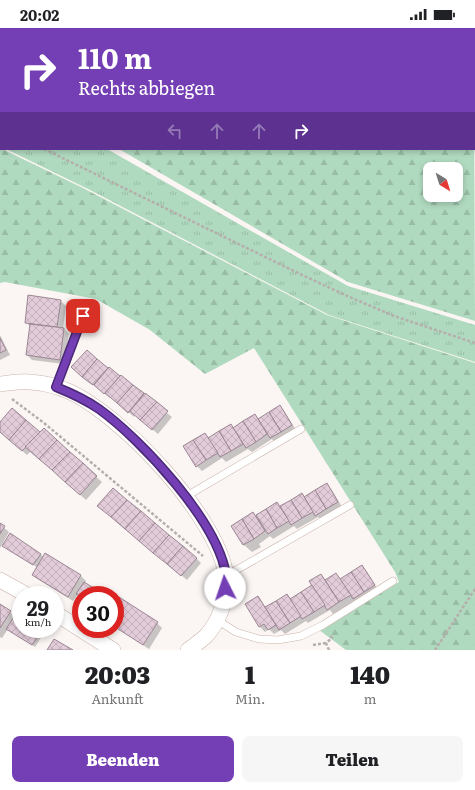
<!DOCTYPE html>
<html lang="de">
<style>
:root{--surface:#fff;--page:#f6f6f6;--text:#202124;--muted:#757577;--accent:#743eb4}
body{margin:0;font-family:Literata,serif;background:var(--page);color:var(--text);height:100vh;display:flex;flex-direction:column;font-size:15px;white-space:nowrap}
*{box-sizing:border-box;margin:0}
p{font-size:13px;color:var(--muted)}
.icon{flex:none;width:22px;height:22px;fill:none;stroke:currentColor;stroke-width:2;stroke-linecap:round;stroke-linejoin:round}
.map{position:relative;height:622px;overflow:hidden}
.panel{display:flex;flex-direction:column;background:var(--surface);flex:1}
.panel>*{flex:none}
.hud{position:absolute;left:0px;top:0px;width:475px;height:122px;box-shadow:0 2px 6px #0003;background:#743eb4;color:#fff;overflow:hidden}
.needle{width:26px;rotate:142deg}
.controls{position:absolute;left:423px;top:134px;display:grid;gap:8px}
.controls a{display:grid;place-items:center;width:40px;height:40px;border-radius:8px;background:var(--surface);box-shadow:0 2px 6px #0003;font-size:20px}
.speed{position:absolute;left:12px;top:558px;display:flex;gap:8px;font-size:20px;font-weight:700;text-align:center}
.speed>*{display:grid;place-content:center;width:52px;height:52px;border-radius:50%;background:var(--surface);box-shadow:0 2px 6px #0003;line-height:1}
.speed small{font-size:10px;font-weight:400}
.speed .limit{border:6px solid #d22;background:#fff;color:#111}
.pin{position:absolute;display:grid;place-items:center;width:34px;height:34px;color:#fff;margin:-17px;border-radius:8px;box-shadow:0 2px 6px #0006}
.me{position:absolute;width:44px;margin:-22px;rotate:356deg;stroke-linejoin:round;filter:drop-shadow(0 0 3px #0008)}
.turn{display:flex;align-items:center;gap:14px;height:84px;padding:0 12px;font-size:18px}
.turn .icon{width:52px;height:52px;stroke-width:2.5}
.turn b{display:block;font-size:28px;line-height:34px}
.lanes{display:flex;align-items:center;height:38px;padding:0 12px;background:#0003;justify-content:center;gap:20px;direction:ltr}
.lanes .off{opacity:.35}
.eta{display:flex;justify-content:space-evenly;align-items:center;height:68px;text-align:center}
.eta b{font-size:24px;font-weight:800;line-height:28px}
.action{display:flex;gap:8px;margin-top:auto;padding:8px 12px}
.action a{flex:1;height:46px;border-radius:8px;background:var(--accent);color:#fff;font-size:16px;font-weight:800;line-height:46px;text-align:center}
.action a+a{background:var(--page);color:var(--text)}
.status{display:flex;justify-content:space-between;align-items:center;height:28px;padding:0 20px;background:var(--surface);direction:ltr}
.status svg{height:11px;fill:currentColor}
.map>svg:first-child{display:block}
.grass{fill:url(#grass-tufts)}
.forest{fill:url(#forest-firs);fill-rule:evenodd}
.shadow{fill:#0003}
.building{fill:url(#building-cross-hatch);stroke:#9b8693}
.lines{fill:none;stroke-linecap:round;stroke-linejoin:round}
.lane-casing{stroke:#cab2a9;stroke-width:8}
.street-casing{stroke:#cab2a9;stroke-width:16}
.path{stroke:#b5aeac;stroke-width:2.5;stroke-dasharray:3 2;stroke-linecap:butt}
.lane{stroke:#fff;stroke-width:7}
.street{stroke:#fff;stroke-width:15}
.route-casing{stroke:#4b2875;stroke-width:10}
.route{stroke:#743eb4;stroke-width:7}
</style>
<div class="status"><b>20:02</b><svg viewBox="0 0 49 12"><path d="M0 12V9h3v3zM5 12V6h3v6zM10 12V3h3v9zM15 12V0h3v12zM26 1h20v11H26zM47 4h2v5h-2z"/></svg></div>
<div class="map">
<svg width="475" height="622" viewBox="0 0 475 622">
<defs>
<pattern id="grass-tufts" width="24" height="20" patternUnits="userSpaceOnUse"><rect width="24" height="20" fill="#b0dabf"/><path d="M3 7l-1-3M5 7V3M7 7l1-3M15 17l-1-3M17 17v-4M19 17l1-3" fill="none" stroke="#98bca4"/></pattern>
<pattern id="forest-firs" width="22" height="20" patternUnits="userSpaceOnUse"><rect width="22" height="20" fill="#b0dabf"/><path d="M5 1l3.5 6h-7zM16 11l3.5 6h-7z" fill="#98bca4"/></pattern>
<pattern id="building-cross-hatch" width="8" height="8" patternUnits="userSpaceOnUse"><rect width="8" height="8" fill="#e3ccda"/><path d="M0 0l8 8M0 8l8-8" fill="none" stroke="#c4b0bb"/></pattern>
</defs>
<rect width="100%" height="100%" fill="#fbf6f4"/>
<polygon class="grass" points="6,121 107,121 348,258 475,297 475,334 329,287 90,162"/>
<g class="forest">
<polygon points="0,0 364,0 366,1 1,1 1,65"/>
<path d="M474 47 475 293 348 254 119 121H474ZM430 141H456V167H430Z"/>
<polygon points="0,120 81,159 327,287 475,335 475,622 346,622 319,602 399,554 395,544 254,320 205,346 150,302 96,271 5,254 0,255"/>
</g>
<g class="shadow">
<polygon points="439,0 475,0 475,23 474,1"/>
<polygon points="60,272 66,278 63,300 69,306 64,336 32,332 27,327 31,300 26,294"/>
<polygon points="0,307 10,327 0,332"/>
<polygon points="87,323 108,342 110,340 120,350 121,349 172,389 158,406 135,387 134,389 111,369 110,370 78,345"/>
<polygon points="280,378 285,384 296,402 275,415 272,411 252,424 248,421 226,434 222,430 202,443 197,438 205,406 209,411 234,400 255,387 259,391"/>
<polygon points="0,395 40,405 44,401 102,454 86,472 31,423 27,427 0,404"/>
<polygon points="327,456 332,462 342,479 321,492 318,489 297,501 294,498 273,511 270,508 259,516 261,519 252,524 244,517 232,498 253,485 256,488 277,475 281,479 302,466 305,470"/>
<polygon points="104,483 196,530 201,535 187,552"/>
<polygon points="0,496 9,504 0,520"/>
<polygon points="10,506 44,529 46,526 81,548 86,553 85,555 103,567 81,567 81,569 78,566 73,573 39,552 33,547 38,540 6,520"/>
<polygon points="362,539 367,544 379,563 356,573 333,586 330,582 308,595 306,593 285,606 281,602 274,606 269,601 265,604 260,599 247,576 258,569 266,580 287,567 291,571 314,558 321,547 327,553 336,547 341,552"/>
<polygon points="115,576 157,595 162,600 149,621 115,599"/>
<polygon points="0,578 10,584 15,590 21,594 21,601 32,601 42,608 35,619 8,601 2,610 0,609"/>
</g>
<g class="building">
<polygon points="445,0 475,0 475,19 474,1"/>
<polygon points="28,267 61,272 57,299 25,295"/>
<polygon points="30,296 64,300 60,332 26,327"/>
<polygon points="0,310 6,322 0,325"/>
<polygon points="87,322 97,331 82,349 71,339"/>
<polygon points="97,331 108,340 93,357 82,349"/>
<polygon points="109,339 120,348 104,366 94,357"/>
<polygon points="121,347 133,357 117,375 105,365"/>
<polygon points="133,357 144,365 128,385 117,375"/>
<polygon points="145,365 157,374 140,392 130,383"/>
<polygon points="157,374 168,383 152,402 140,392"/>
<polygon points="280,377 292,397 281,404 269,384"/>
<polygon points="12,380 26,392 9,412 0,404 0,394"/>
<polygon points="269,384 281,404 270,410 258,391"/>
<polygon points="255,386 267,406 256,414 243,393"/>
<polygon points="26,392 40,404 22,423 9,412"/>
<polygon points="243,393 256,414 246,420 233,400"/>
<polygon points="231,396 243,416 231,423 219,403"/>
<polygon points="44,400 57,412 39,431 25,419"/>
<polygon points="219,403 231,423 220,429 208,410"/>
<polygon points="205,405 218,425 206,432 193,412"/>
<polygon points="57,412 70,424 52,442 39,431"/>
<polygon points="193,412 206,432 196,439 183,418"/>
<polygon points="70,424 83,435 65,454 52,442"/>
<polygon points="83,435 97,448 80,467 65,454"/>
<polygon points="327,455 338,474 326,481 315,462"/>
<polygon points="113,460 127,472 111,489 97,478"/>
<polygon points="315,462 326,481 315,488 304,469"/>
<polygon points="302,465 313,484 302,490 291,472"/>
<polygon points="127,472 141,483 125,501 111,489"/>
<polygon points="291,472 302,490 291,497 280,478"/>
<polygon points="277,474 289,493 277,500 266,481"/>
<polygon points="266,481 277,500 268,506 256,487"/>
<polygon points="141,483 155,495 139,513 125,501"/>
<polygon points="253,484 265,503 254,511 242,491"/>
<polygon points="242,491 254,511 243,517 231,498"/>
<polygon points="0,495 5,498 0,506"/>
<polygon points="155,495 169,507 153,525 139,513"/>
<polygon points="10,505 41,526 33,537 2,518"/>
<polygon points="169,507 183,518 167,536 153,525"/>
<polygon points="183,518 197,530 181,548 167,536"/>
<polygon points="45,525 81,547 68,569 32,547"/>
<polygon points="362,537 375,557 364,564 351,544"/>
<polygon points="351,544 364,564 353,571 340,551"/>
<polygon points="336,545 351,567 339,574 325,552"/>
<polygon points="321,546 339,574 327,582 309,553"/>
<polygon points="84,554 105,567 81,567 81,569 76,566"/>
<polygon points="312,557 325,577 314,584 301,564"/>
<polygon points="301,564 314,584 302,591 290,571"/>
<polygon points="287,566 301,588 290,595 276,573"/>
<polygon points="258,568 276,597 268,602 264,596 259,599 245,576"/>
<polygon points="119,569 158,594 143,617 115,599 115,574"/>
<polygon points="276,573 290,595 279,602 265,579"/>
<polygon points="0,576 11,583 0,600"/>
<polygon points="14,589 21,593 21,601 33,601 40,605 32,617 6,601"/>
<polygon points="54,611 73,622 47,622"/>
</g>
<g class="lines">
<g class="lane-casing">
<g id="lane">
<polyline points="412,0 413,1"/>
<polyline points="474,34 475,34"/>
<polyline points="56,359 83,288"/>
<polyline points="185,469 301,401"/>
<polyline points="226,548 350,477"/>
<polyline points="217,592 236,604 259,611 278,612 301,608 323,597 393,553"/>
</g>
</g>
<g class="street-casing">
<g id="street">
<path d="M0 356C10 355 20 353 30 354 43 355 57 358 68 363 122 387 217 488 226 547 229 567 219 595 205 609 200 613 194 618 188 622"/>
<polyline points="0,552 27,567"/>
<polyline points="55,585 113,622"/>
</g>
</g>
<g class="path">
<polyline points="287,0 289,1"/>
<polyline points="474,77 475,78"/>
<polyline points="0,99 1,99"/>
<polyline points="44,121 298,245 345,267 394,288 475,315"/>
<polyline points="12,371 44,395 203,528"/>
<polyline points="43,567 48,560"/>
<polyline points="313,617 326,615"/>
<polyline points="329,622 326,615 332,610 330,607"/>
<polyline points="435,622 475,561"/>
</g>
<use href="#lane" class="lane"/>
<use href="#street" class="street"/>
</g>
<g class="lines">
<g class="route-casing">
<path id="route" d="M83 288 56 359C71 365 86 372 99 381 142 412 218 494 226 547 227 551 226 556 225 560"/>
</g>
<use href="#route" class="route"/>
</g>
</svg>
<div class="controls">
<a><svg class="needle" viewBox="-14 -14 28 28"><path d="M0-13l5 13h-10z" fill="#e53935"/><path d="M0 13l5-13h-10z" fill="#757577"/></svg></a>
</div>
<div class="speed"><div>29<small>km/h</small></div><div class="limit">30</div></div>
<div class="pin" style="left:83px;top:288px;background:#d93025"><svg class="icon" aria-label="arrive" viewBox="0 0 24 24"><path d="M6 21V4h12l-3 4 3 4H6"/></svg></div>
<svg class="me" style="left:225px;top:560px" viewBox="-20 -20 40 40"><circle r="19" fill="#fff"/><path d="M0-13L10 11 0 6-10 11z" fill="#743eb4"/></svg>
<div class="hud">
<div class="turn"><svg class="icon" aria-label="right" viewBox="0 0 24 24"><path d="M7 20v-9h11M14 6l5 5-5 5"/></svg><div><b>110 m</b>Rechts abbiegen</div></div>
<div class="lanes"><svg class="icon off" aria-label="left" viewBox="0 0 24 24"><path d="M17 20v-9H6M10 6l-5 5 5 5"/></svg><svg class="icon off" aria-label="ahead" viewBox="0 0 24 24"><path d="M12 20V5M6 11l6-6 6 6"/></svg><svg class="icon off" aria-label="ahead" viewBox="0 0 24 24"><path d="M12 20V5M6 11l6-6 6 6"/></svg><svg class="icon" aria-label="right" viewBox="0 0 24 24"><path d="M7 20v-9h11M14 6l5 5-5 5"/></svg></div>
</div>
</div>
<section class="panel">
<div class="eta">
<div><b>20:03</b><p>Ankunft</p></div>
<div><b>1</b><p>Min.</p></div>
<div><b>140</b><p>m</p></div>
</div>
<div class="action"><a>Beenden</a><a>Teilen</a></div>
</section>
